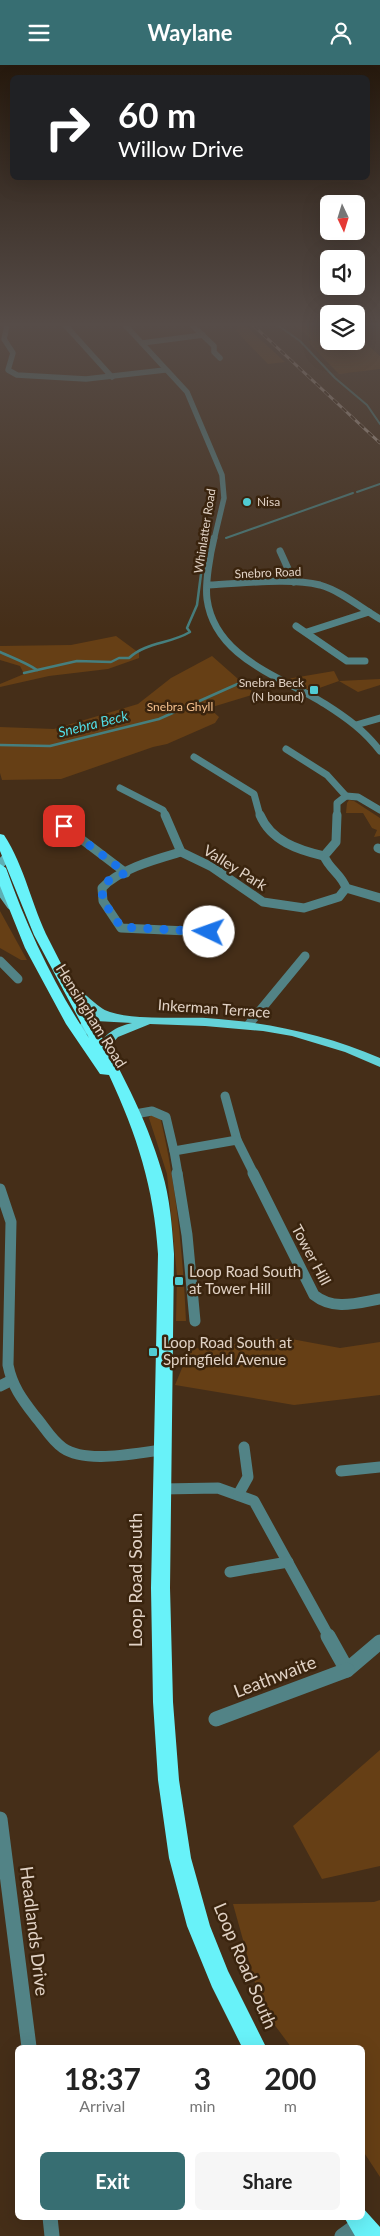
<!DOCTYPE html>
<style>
:root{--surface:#fff;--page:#f6f6f6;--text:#222;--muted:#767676;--accent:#376e72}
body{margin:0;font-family:Lato,sans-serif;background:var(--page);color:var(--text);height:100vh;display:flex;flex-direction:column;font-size:19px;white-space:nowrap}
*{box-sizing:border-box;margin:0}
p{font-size:16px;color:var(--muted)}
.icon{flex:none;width:28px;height:28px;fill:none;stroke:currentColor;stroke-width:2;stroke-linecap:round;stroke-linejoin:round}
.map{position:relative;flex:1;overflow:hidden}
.sheet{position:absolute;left:15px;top:1980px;width:350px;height:175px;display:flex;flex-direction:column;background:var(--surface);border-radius:8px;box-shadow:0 5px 20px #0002}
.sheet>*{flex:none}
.top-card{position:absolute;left:10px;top:10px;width:360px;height:105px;border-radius:8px;box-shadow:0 5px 20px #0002;background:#202124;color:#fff;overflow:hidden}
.needle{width:32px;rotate:176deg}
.tools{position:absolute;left:320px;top:130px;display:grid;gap:10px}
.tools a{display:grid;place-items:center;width:45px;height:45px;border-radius:8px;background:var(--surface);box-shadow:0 5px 20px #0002;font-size:25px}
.pin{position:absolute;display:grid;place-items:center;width:42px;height:42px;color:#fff;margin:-21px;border-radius:10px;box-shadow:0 2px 8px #0006}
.me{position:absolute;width:55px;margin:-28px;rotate:273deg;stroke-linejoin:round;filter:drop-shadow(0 0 4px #0008)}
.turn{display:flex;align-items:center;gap:18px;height:105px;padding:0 25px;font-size:22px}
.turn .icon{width:65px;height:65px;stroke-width:2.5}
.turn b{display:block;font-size:35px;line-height:42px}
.eta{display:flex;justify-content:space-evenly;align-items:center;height:85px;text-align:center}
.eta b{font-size:30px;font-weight:700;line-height:35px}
.button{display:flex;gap:10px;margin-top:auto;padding:10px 25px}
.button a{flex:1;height:58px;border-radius:8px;background:var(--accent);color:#fff;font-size:20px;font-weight:700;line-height:58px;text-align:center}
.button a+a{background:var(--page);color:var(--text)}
header{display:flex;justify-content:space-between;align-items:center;height:65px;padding:0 25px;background:var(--accent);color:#fff;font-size:22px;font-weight:700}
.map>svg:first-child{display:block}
.green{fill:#663f15}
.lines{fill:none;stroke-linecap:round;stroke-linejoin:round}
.stream-far1{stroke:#467f7e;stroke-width:2}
.stream{stroke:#467f7e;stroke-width:2.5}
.street-far4{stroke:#528386;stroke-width:5.5}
.street-far3{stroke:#528386;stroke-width:7}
.street-far2{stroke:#528386;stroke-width:9}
.street-far1{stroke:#528386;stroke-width:11}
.street{stroke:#528386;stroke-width:15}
.secondary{stroke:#5db0b5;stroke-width:9}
.primary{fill:#64d2d8;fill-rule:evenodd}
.highway{fill:#68f2f9;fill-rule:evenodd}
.rail-casing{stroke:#b6a596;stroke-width:3}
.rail{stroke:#3a240e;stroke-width:2;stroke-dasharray:6;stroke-linecap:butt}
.route{stroke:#1a73e8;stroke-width:9;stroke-dasharray:0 16.2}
.poi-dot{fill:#51ccd3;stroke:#3a240e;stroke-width:2}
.labels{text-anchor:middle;stroke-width:5;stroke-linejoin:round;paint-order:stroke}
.far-poi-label{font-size:12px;fill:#e1d2c5;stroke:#3a240e;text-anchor:start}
.far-street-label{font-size:12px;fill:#e1d2c5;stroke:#3a240e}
.far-park-label{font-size:12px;fill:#f4bf8d;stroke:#3a240e}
.far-water-label{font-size:14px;font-style:italic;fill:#51dee6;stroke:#3a240e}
.street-label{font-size:15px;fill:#e1d2c5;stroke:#3a240e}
.poi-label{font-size:15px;fill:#e1d2c5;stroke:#3a240e;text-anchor:start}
.near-street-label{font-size:18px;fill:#e1d2c5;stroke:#3a240e}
</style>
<header><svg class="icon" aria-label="menu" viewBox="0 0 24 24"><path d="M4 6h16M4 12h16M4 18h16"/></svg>Waylane<svg class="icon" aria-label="person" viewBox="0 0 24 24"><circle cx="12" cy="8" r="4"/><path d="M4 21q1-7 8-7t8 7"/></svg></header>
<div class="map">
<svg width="380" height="2171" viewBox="0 0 380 2171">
<rect width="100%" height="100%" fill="#452e18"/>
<g class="green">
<polygon points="238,261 246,261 285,297 268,299 235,265 240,263"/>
<polygon points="296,261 329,261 329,276 356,276 358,271 380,291 380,304 339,309 307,276 312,275"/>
<polygon points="116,571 139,588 139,593 108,604 49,611 0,622 0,619 24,609 20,601 0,595 0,581 71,580"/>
<polygon points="212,591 255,629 209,643 219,652 215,658 167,679 153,682 61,714 2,715 0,708 0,662 54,664 138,639 171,613"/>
<polygon points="334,606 339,616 380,614 380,620 358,627 339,616 311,626 287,614"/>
<polygon points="349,735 354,736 380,753 380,771 374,772 377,765 372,763 363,748 346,748 347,738"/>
<polygon points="0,846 27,895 21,895 0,883"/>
<path d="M151 1050 160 1051C176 1118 183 1188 186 1256H176L177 1211 167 1109 149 1053Z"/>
<polygon points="286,1273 340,1283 380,1277 380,1330 294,1340 175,1320 190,1284"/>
<polygon points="380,1685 380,1801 322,1814 293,1761"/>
<polygon points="380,1835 380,2112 363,2086 362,1982 291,1982 262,1943 233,1839 374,1837"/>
</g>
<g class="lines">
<g class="stream-far1">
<polyline points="279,261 300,276 335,313 367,340 380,359"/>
<polyline points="357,427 380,419"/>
<polyline points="226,473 353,428"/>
</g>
<g class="stream">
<path d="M0 587C13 593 25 597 37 605"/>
<path d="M24 608 77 596 111 597 119 593H129C146 577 170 579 190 567L187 563 197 540 205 478"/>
<polyline points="0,680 50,681 159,654 242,617"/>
</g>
<g class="street-far4">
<polyline points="7,261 4,274 13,288 8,305 17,310 86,314 165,305"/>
<polyline points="66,261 112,312"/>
<polyline points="126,261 187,327 222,410 224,433 214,475"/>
<polyline points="193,261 214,281 214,287 220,293"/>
<polyline points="142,278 203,270"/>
</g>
<g class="street-far3">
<path d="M214 473C210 489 205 519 207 534 215 594 283 612 325 639 347 653 365 666 380 686"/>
<polyline points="280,486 294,517"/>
<path d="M208 520C240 519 289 512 320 520 341 526 361 543 380 554"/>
<polyline points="296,561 347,596 365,596"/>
<polyline points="307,567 369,547"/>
<polyline points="356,660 380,653"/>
<polyline points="286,684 327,710 346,731"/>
<polyline points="194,692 254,729 260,751"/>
<polyline points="120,723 163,745 166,751"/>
<polyline points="337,751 337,738 346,731 358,732 380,745"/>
</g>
<g class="street-far2">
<polyline points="165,750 181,787"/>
<path d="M260 750C271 776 298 785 324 791"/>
<polyline points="64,761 126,808"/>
<polyline points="378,783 380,784"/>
<polyline points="346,823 380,833"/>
<path d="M209 867 121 863 103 836 102 823C119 804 157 794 181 787L212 802 263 837 304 843 339 832 346 823C342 810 329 804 324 791L336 777 337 750"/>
<polyline points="0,896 18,914"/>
<polyline points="249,959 305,891"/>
<polyline points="225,1031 237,1075"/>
<polyline points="135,1049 152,1046 166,1052 174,1086"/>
<polyline points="178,1109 174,1086 237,1075 254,1109"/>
</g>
<g class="street-far1">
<polyline points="177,1108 187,1170 195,1256"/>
<path d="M253 1108 314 1230C334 1246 357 1238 380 1234"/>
<path d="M0 1124 11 1157 8 1300C12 1321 22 1334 35 1351 44 1361 51 1375 63 1383 86 1399 135 1388 162 1385"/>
<polyline points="0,1321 10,1316"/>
<polyline points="341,1406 380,1402"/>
<polyline points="162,1424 218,1423 254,1436 329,1572"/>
<polyline points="238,1430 248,1412 244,1382"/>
<polyline points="230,1507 288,1497"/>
</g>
<g class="street">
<polyline points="328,1571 347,1605 380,1577"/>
<polyline points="216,1654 347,1605"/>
<polyline points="0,1754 29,1982"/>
<polyline points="50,2152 52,2171"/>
<polyline points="342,2171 360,2158"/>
</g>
<g class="secondary">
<polyline points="0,799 8,791"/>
<polyline points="0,825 11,840"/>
</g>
<path class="primary" d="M69 920C85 925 96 943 110 947 134 955 180 952 206 953 267 957 324 969 380 993V1002L345 987 292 971 263 966 205 961 150 959 118 972 111 980 107 988 103 989 97 985C104 968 116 962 132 958L96 956 93 957 86 970H78L76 967 85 951 96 948 65 927 63 924Z"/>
<g class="highway">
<path d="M0 769 4 770C25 802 32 842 49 875 87 952 138 1023 162 1107 170 1133 172 1161 174 1189L170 1523 173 1637 179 1715 191 1793 210 1861 228 1906 266 1982H242L212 1922 187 1861 169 1793 158 1715 153 1637 151 1523 158 1189C154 1123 137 1070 109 1010L100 1009 66 959 25 883 0 821V799L6 803C27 863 54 920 89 973L34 870 0 786Z"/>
<polygon points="362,2142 380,2162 380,2171 355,2171 344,2152 362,2152"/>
</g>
<g class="rail-casing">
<polyline id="rail" points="254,261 380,378"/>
</g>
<use href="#rail" class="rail"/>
</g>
<linearGradient id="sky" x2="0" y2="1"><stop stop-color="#26190d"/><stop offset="0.46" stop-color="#564c48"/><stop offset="1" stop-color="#564c48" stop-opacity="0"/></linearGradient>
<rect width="380" height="564" fill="url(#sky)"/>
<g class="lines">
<polyline class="route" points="64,761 126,808 110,814 102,824 103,836 121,862 209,867"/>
</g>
<g class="poi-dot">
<circle cx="247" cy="437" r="5"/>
<rect x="309" y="620" width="10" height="10" rx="2.5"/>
<rect x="174" y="1211" width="10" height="10" rx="2.5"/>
<rect x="148" y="1282" width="10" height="10" rx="2.5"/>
</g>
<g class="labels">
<g class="far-poi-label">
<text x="257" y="441">Nisa</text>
<text x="304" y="622" text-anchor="end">Snebra Beck<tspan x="304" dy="14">(N bound)</tspan></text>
</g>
<g class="far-street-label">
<text transform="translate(205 466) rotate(-81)" y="4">Whinlatter Road</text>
<text transform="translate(268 508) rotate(-2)" y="4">Snebro Road</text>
</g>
<g class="far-park-label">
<text x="180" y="646">Snebra Ghyll</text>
</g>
<g class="far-water-label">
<text transform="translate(93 659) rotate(-14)" y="5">Snebra Beck</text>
</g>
<g class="street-label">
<text transform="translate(235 803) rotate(32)" y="5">Valley Park</text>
<text transform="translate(214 944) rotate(4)" y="5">Inkerman Terrace</text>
<text transform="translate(91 951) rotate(58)" y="5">Hensingham Road</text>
<text transform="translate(311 1190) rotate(62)" y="5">Tower Hill</text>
</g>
<g class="poi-label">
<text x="189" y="1212">Loop Road South<tspan x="189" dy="17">at Tower Hill</tspan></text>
<text x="163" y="1283">Loop Road South at<tspan x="163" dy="17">Springfield Avenue</tspan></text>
</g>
<g class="near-street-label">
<text transform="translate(136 1515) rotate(-90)" y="6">Loop Road South</text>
<text transform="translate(275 1612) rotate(-21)" y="6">Leathwaite</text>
<text transform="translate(34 1866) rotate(83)" y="6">Headlands Drive</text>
<text transform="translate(245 1901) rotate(67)" y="6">Loop Road South</text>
</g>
</g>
</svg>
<div class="tools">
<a><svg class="needle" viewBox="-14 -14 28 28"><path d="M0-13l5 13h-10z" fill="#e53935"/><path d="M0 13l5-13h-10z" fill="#767676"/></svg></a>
<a><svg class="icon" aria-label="sound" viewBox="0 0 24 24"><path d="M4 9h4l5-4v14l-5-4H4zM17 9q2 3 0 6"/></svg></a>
<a><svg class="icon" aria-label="layers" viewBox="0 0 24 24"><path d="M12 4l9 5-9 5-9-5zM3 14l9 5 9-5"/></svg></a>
</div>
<div class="pin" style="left:64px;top:761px;background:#d93025"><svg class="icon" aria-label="arrive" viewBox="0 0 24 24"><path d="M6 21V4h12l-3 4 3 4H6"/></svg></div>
<svg class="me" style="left:209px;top:867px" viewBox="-20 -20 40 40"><circle r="19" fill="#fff"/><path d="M0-13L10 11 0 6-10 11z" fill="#1a73e8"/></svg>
<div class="top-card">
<div class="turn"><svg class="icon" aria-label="right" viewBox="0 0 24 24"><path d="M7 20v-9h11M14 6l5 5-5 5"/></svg><div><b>60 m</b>Willow Drive</div></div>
</div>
<section class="sheet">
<div class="eta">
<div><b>18:37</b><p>Arrival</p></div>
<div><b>3</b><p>min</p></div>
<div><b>200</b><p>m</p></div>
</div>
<div class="button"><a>Exit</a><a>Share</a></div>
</section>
</div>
